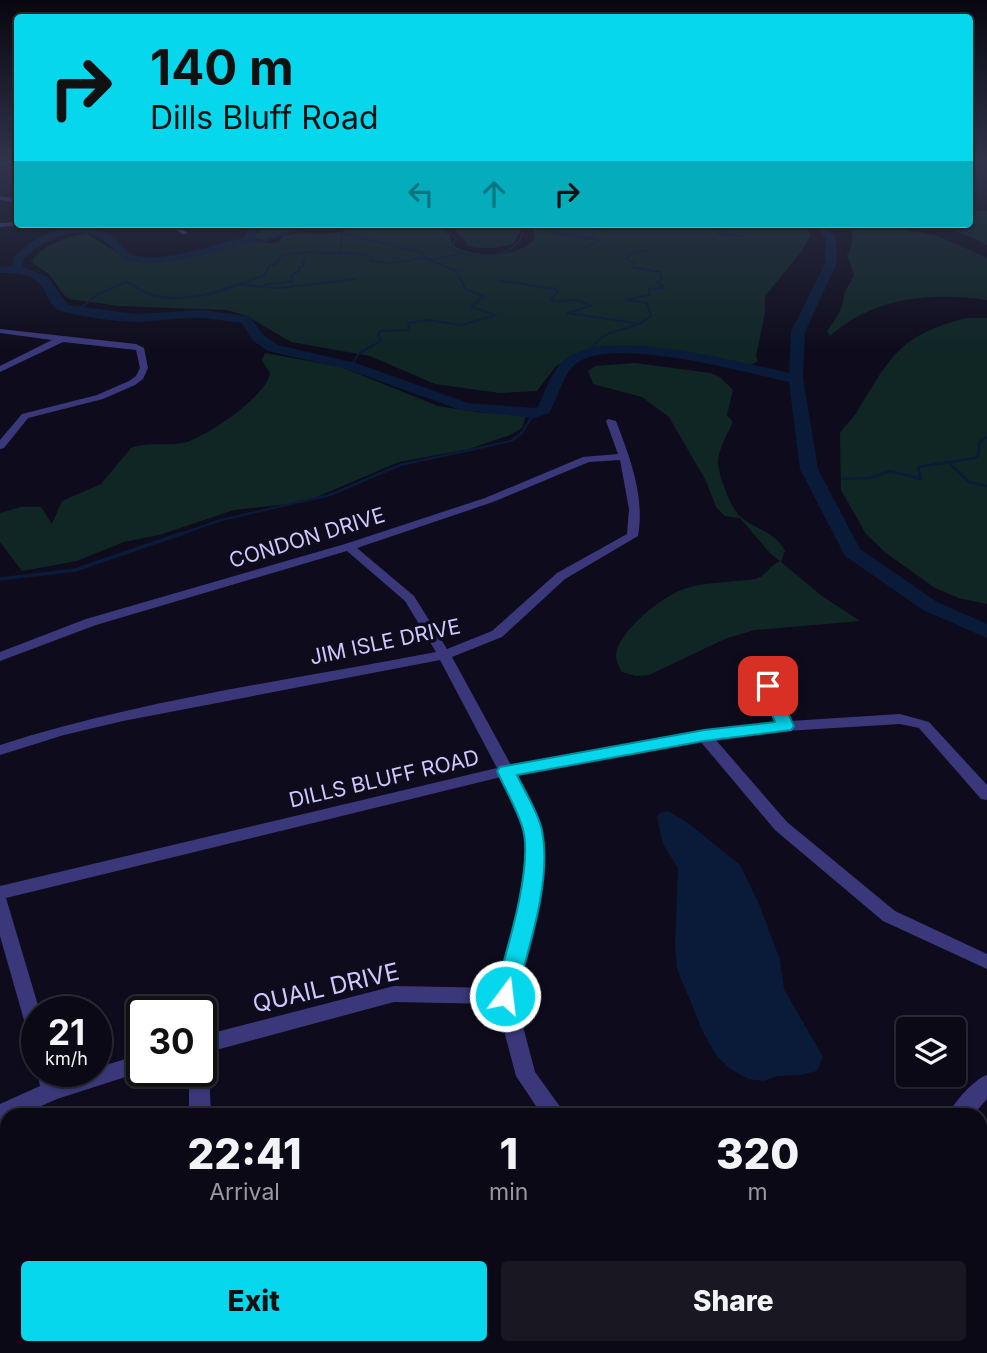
<!DOCTYPE html>
<style>
:root{--surface:#0a0915;--page:#181722;--text:#f1f3f6;--muted:#999aa0;--line:#2a2a34;--accent:#06d7ec}
body{margin:0;font-family:Inter,sans-serif;background:var(--page);color:var(--text);height:100vh;display:flex;flex-direction:column;font-size:26px;white-space:nowrap}
*{box-sizing:border-box;margin:0}
p{font-size:23px;color:var(--muted)}
.icon{flex:none;width:38px;height:38px;fill:none;stroke:currentColor;stroke-width:2;stroke-linecap:round;stroke-linejoin:round}
.map{position:relative;flex:1;overflow:hidden}
.panel{position:absolute;left:0px;top:1108px;width:987px;height:247px;display:flex;flex-direction:column;background:var(--surface);border-radius:21px 21px 0 0;box-shadow:0 2px 5px #0004,0 0 0 2px var(--line)}
.panel>*{flex:none}
.banner{position:absolute;left:14px;top:14px;width:959px;height:214px;border-radius:7px;box-shadow:0 2px 5px #0004,0 0 0 2px var(--line);background:#06d7ec;color:#111;overflow:hidden}
.controls{position:absolute;left:896px;top:1017px;display:grid;gap:14px}
.controls a{display:grid;place-items:center;width:70px;height:70px;border-radius:7px;background:var(--surface);box-shadow:0 2px 5px #0004,0 0 0 2px var(--line);font-size:35px}
.speed{position:absolute;left:21px;top:996px;display:flex;gap:14px;font-size:35px;font-weight:700;text-align:center}
.speed>*{display:grid;place-content:center;width:91px;height:91px;border-radius:50%;background:var(--surface);box-shadow:0 2px 5px #0004,0 0 0 2px var(--line);line-height:1}
.speed small{font-size:18px;font-weight:400}
.speed .limit{border:4px solid #111;border-radius:10px;background:#fff;color:#111}
.pin{position:absolute;display:grid;place-items:center;width:60px;height:60px;color:#fff;margin:-30px;border-radius:14px;box-shadow:0 4px 10px #0006}
.me{position:absolute;width:77px;margin:-38px;rotate:15deg;stroke-linejoin:round;filter:drop-shadow(0 0 5px #0008)}
.turn{display:flex;align-items:center;gap:24px;height:147px;padding:0 21px;font-size:32px}
.turn .icon{width:91px;height:91px;stroke-width:2.5}
.turn b{display:block;font-size:49px;line-height:60px}
.lanes{display:flex;align-items:center;height:66px;padding:0 21px;background:#0003;justify-content:center;gap:35px;direction:ltr}
.lanes .off{opacity:.35}
.eta{display:flex;justify-content:space-evenly;align-items:center;height:119px;text-align:center}
.eta b{font-size:42px;font-weight:800;line-height:49px}
.primary-button{display:flex;gap:14px;margin-top:auto;padding:14px 21px}
.primary-button a{flex:1;height:80px;border-radius:7px;background:var(--accent);color:#111;font-size:28px;font-weight:800;line-height:80px;text-align:center}
.primary-button a+a{background:var(--page);color:var(--text)}
.map>svg:first-child{display:block}
.green{fill:#0f2625}
.water{fill:#091b38}
.lines{fill:none;stroke-linecap:round;stroke-linejoin:round}
.stream-far2{stroke:#091b38;stroke-width:2}
.stream-far1{stroke:#091b38;stroke-width:2.5}
.stream{stroke:#091b38;stroke-width:3.5}
.river{fill:#091b38;fill-rule:evenodd}
.minor{fill:#3a387a;fill-rule:evenodd}
.route{fill:#06d7ec;stroke:#048c99;stroke-width:2}
.labels{text-anchor:middle;stroke-width:7;stroke-linejoin:round;paint-order:stroke}
.street-label{font-size:21px;fill:#cec8fe;stroke:#0e0c1c}
.near-street-label{font-size:24px;fill:#cec8fe;stroke:#0e0c1c}
</style>
<div class="map">
<svg width="987" height="1353" viewBox="0 0 987 1353">
<rect width="100%" height="100%" fill="#0e0c1c"/>
<g class="green">
<polygon points="970,211 987,211 987,245 942,224 970,224"/>
<path d="M270 224H341C313 228 292 228 267 240L254 239 255 234Z"/>
<path d="M355 224H434L450 235 452 245C473 258 519 259 535 238L533 224H805L811 235 801 252 765 296V313L756 356 758 361 744 368 639 352H586L556 366 537 391 500 393 435 384 370 356 291 342 247 316 227 310 119 306 70 299 64 295 49 274 31 262C42 244 67 238 86 233L122 256 145 259 201 254 243 241 273 243 279 241 283 236C304 229 338 241 355 224Z"/>
<path d="M448 224H516L521 231 513 244C498 248 482 250 467 246L466 241Z"/>
<path d="M847 224H899L910 231 938 236 987 258V300C930 292 874 297 830 336L827 331C837 317 842 311 844 296 845 289 852 281 854 275L847 255C853 245 855 233 847 224Z"/>
<path d="M967 318H987V604L959 598 935 588 886 553 866 534 841 490 840 433C845 425 852 420 857 412 891 356 899 335 967 318Z"/>
<path d="M265 353 341 367 438 406 483 413 527 412 522 428 510 435 469 449 399 462 305 502 234 510 159 535 124 542 77 561 22 571 0 542V513L21 507H41L52 524 62 501 101 484 131 448C149 441 169 447 187 442 209 435 267 396 270 373L262 360Z"/>
<path d="M635 363 711 373 720 377 733 390 727 415 733 422C728 433 717 451 718 464 719 476 731 510 742 518 757 530 775 532 785 551L781 562 822 596 860 621 755 630 727 638 649 675 636 676 622 672C617 664 614 656 618 647 627 625 665 594 687 588 706 582 735 582 756 579 767 575 770 565 780 561L770 553 740 518 725 516 716 507 706 481 669 417 642 397 593 384 588 371 595 366Z"/>
</g>
<polygon class="water" points="668,811 688,823 740,865 759,904 780,960 784,989 823,1057 817,1071 801,1075 777,1076 764,1081 748,1079 729,1068 716,1055 704,1034 677,969 675,945 678,868 663,844 657,817 660,813"/>
<g class="lines">
<g class="stream-far2">
<polyline points="970,189 987,188"/>
<path d="M439 224 456 238 451 248C474 262 526 259 523 224"/>
<polyline points="621,224 660,225 675,229 706,225 722,230 718,234 742,236"/>
<polyline points="522,226 575,227 586,224"/>
<polyline points="545,227 557,233 599,240 585,248"/>
<polyline points="342,233 423,253 422,257 456,271 466,289 483,296 471,307 496,315 462,325 428,320 408,323 410,330 381,331 378,335 381,341 359,353 351,366"/>
<polyline points="592,237 595,232 600,232 601,226 608,224"/>
<polyline points="249,240 261,242 293,231 337,224"/>
<polyline points="341,253 342,232"/>
<polyline points="430,260 459,254"/>
<path d="M500 281C520 282 536 287 556 289L558 292 551 299 553 301 577 300 591 306 567 313 635 323"/>
<polyline points="242,285 280,288 355,279"/>
<polyline points="264,285 293,281 291,275 300,271 298,268 304,265 303,261 306,259"/>
<path d="M78 310 97 295 126 282C136 286 145 294 156 296 193 304 232 287 265 275L269 266 276 264 281 256 302 252 363 254 370 257 371 261C388 264 405 263 422 257"/>
<path d="M589 353C605 323 629 335 651 316L647 303 626 300 649 295V289L664 288 657 282 662 279 660 272 632 267 633 263 626 259 633 253 650 250"/>
</g>
<g class="stream-far1">
<polyline points="950,464 969,482 987,486"/>
<polyline points="843,479 870,478 890,471 921,479 918,467 975,458 978,456 980,441 987,437"/>
<polyline points="178,535 221,520 330,495 400,465 511,441 521,434 534,413"/>
</g>
<polyline class="stream" points="0,579 75,570 183,533"/>
<path class="river" d="M249 224H259L253 242C217 251 178 265 141 263 121 263 116 248 101 239 75 223 41 241 23 260V267L48 277 68 305 136 314 202 310 246 316 251 317 262 334 278 345 356 363 468 403 533 408 538 407C545 391 553 367 568 357 613 327 738 362 789 373L791 332 825 263 826 238 812 224H823L836 237 837 263 805 332 803 379 818 469 860 549 937 602 987 624V638L923 610 845 556 800 469 789 382C744 372 618 337 578 362 562 373 559 398 549 413L534 418 461 410 346 369 268 351 252 340 242 323C229 322 216 319 204 318 183 317 160 321 139 322 116 322 86 317 64 312 37 305 58 271 0 273V267L12 266 13 258C36 234 75 216 107 233 118 239 124 254 137 256 172 262 211 244 244 238Z"/>
<g class="minor">
<polygon points="14,161 13,162 0,166 0,162"/>
<polygon points="0,196 18,199 18,203 0,200"/>
<polygon points="18,222 30,224 0,227 0,223"/>
<polygon points="165,224 173,224 188,233 183,234"/>
<polygon points="0,329 136,344 144,348 148,368 143,379 135,385 103,399 28,418 4,448 0,449 0,440 22,414 97,395 129,381 136,376 140,368 136,350 63,342 0,372 0,366 52,340 0,333"/>
<path d="M608 419 616 421C630 458 645 496 638 536L565 579 502 637 452 657 511 765 704 731 776 722 761 686 768 682 775 686 790 721 900 714 929 722 987 785V800L981 799 919 728 900 724 785 731 715 739 787 822 895 911 987 954V969L883 921 775 830 700 741 515 774 540 828 543 861 536 914 515 996 535 1072 566 1115H542L516 1076 497 1004 394 1002 201 1054V1036L394 986 498 988C509 945 535 871 523 827 519 810 508 793 501 777L6 898 40 1012H37V1043L30 1041 0 936V886L497 768 440 660 123 721 64 735 0 755V745C141 700 290 680 436 652L405 601 347 551 96 625 0 661V652L86 619 345 544 485 498 583 457 618 454 606 421ZM620 460 629 509 627 534 557 573 492 631 447 649 414 596 357 548 493 502 589 462Z"/>
<polygon points="142,1054 142,1071 144,1071 57,1099 21,1115 7,1115 7,1121 0,1124 0,1104 40,1086 37,1071 57,1071 60,1079 87,1071 96,1071 96,1068"/>
<polygon points="201,1063 206,1065 209,1071 211,1115 189,1115 189,1071 201,1071"/>
<path d="M987 1075V1099L973 1115H948C955 1101 973 1080 987 1075Z"/>
<polygon points="231,1348 274,1348 277,1353 228,1353"/>
</g>
</g>
<linearGradient id="sky" x2="0" y2="1"><stop stop-color="#08070f"/><stop offset="0.46" stop-color="#30344b"/><stop offset="1" stop-color="#30344b" stop-opacity="0"/></linearGradient>
<rect width="987" height="350" fill="url(#sky)"/>
<path class="route" d="M768 681 776 686 794 726 791 730 704 741 517 775C525 792 538 812 542 830 552 881 529 946 516 996L513 1002 505 1005 498 1002 494 996C505 956 535 864 522 826 516 807 505 789 497 771L500 767 704 730 775 722 760 686Z"/>
<g class="labels">
<g class="street-label">
<text transform="translate(307 538) rotate(-17)" y="7">CONDON DRIVE</text>
<text transform="translate(385 642) rotate(-12)" y="7">JIM ISLE DRIVE</text>
<text transform="translate(384 779) rotate(-13)" y="7">DILLS BLUFF ROAD</text>
</g>
<g class="near-street-label">
<text transform="translate(326 988) rotate(-13)" y="8">QUAIL DRIVE</text>
</g>
</g>
</svg>
<div class="controls">
<a><svg class="icon" aria-label="layers" viewBox="0 0 24 24"><path d="M12 4l9 5-9 5-9-5zM3 14l9 5 9-5"/></svg></a>
</div>
<div class="speed"><div>21<small>km/h</small></div><div class="limit">30</div></div>
<div class="pin" style="left:768px;top:686px;background:#d93025"><svg class="icon" aria-label="arrive" viewBox="0 0 24 24"><path d="M6 21V4h12l-3 4 3 4H6"/></svg></div>
<svg class="me" style="left:505px;top:996px" viewBox="-20 -20 40 40"><circle r="17" fill="#06d7ec" stroke="#fff" stroke-width="3"/><path d="M0-11L8 9 0 5-8 9z" fill="#fff"/></svg>
<div class="banner">
<div class="turn"><svg class="icon" aria-label="right" viewBox="0 0 24 24"><path d="M7 20v-9h11M14 6l5 5-5 5"/></svg><div><b>140 m</b>Dills Bluff Road</div></div>
<div class="lanes"><svg class="icon off" aria-label="left" viewBox="0 0 24 24"><path d="M17 20v-9H6M10 6l-5 5 5 5"/></svg><svg class="icon off" aria-label="ahead" viewBox="0 0 24 24"><path d="M12 20V5M6 11l6-6 6 6"/></svg><svg class="icon" aria-label="right" viewBox="0 0 24 24"><path d="M7 20v-9h11M14 6l5 5-5 5"/></svg></div>
</div>
<section class="panel">
<div class="eta">
<div><b>22:41</b><p>Arrival</p></div>
<div><b>1</b><p>min</p></div>
<div><b>320</b><p>m</p></div>
</div>
<div class="primary-button"><a>Exit</a><a>Share</a></div>
</section>
</div>
